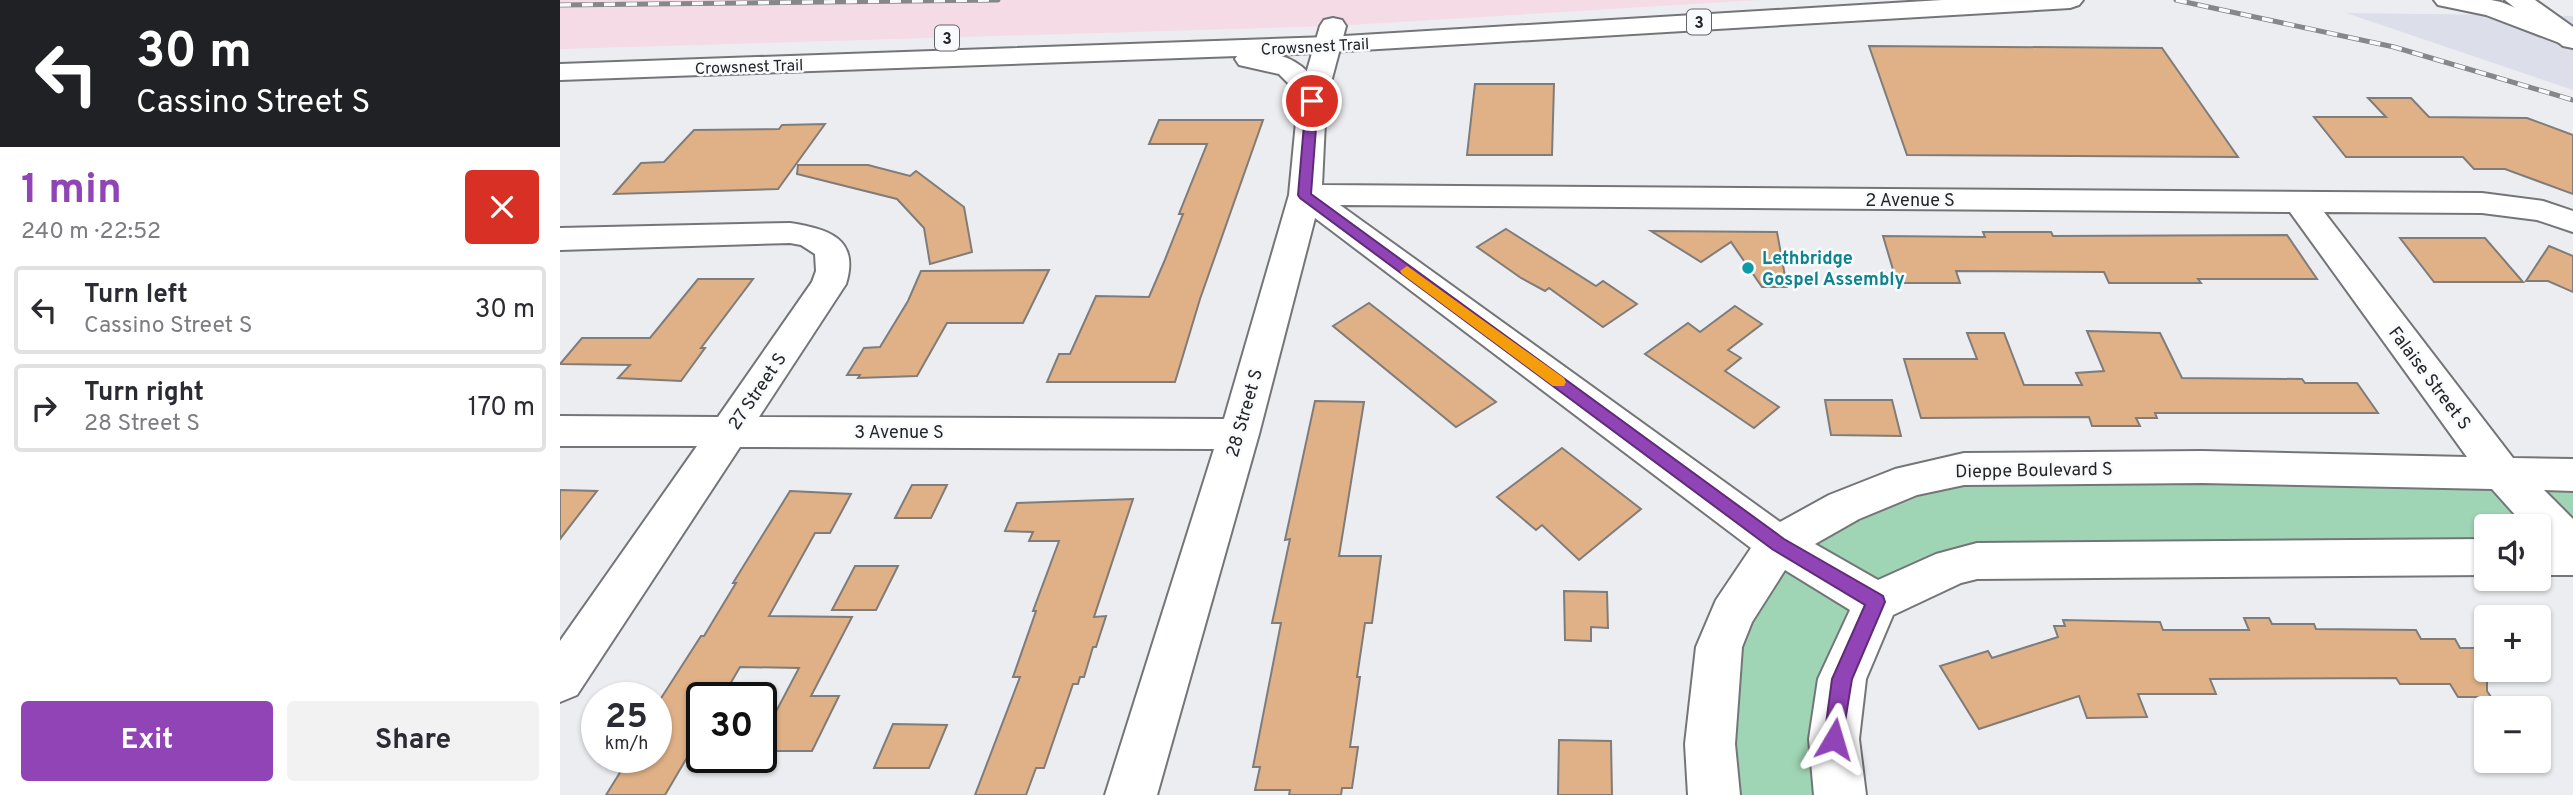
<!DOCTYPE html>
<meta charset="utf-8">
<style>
:root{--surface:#fff;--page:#f2f2f3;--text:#2b2b33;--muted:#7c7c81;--line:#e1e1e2;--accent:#9144b5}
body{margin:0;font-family:Overpass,sans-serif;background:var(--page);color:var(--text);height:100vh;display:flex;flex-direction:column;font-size:26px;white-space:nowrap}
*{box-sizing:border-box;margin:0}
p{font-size:23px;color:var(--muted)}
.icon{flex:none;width:38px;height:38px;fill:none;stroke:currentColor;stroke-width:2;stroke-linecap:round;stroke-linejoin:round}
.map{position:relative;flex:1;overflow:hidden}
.drawer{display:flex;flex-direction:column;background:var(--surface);width:560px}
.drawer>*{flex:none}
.banner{background:#202124;color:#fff;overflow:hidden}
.controls{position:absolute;left:1914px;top:514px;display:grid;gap:14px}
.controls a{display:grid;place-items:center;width:77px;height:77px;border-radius:7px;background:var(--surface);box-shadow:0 2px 5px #0004;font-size:35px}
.speed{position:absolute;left:21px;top:682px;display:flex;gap:14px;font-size:35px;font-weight:700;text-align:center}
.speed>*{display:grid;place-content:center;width:91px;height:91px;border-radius:50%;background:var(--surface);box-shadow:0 2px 5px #0004;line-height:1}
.speed small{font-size:18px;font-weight:400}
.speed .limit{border:4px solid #111;border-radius:10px;background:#fff;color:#111}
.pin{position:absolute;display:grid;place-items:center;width:60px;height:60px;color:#fff;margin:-30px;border:4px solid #fff;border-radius:50%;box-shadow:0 2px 7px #0007}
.me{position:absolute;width:77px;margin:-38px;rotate:7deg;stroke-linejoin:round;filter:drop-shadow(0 0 5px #0008)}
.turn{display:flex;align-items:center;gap:24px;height:147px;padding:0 21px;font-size:32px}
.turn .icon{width:91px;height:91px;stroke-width:2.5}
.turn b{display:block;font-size:49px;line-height:60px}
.round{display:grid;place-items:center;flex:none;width:74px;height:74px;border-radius:7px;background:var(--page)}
.overview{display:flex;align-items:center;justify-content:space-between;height:119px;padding:0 21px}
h1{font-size:42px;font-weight:700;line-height:52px;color:var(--accent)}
.button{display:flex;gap:14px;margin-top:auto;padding:14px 21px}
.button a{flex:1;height:80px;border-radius:7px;background:var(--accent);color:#fff;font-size:28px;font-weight:700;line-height:80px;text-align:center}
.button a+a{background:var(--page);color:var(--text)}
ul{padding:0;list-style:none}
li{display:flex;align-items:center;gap:21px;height:88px;margin:0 14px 10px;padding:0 7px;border:4px solid var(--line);border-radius:7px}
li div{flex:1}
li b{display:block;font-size:26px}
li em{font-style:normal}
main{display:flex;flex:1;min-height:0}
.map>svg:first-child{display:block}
.built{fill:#dcdfea}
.industrial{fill:#f4dbe5}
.green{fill:#9fd5b4}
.building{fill:#e0b186;stroke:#7f7c7a;stroke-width:2}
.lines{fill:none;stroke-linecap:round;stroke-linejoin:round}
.minor-casing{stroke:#747578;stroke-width:4}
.highway-casing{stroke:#747578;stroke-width:4}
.minor{fill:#fff;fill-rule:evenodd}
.highway{fill:#fff;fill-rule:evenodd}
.rail-casing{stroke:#868789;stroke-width:5}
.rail{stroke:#f9fafd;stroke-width:3.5;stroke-dasharray:11;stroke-linecap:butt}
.route{fill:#9144b5;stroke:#5e2c76;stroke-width:2}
.slow{fill:#f59e0b}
.culture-dot{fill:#0f9aa8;stroke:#f9fafd;stroke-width:2.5}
.labels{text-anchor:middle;stroke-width:5;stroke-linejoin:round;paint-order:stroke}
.shield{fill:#f9fafd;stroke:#646566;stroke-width:2}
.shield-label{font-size:16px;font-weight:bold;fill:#242526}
.far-street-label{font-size:16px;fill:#242526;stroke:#f9fafd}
.street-label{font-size:18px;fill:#242526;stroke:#f9fafd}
.culture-label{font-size:18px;font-weight:bold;fill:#0d838f;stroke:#f9fafd;text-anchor:start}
</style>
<main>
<section class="drawer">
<div class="banner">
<div class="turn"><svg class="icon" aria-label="left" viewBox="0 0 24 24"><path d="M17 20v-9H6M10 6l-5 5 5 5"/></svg><div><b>30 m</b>Cassino Street S</div></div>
</div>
<div class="overview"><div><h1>1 min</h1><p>240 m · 22:52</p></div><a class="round" style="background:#d93025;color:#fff"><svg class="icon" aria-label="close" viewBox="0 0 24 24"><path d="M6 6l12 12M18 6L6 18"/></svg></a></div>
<ul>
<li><svg class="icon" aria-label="left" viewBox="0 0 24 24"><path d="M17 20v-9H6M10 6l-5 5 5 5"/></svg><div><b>Turn left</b><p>Cassino Street S</p></div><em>30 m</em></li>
<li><svg class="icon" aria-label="right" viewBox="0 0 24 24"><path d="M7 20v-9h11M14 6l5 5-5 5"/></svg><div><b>Turn right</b><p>28 Street S</p></div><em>170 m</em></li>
</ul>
<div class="button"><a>Exit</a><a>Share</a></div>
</section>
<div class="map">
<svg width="2013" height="795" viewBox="0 0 2013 795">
<rect width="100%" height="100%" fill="#ecedf0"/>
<polygon class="built" points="1786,13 2013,16 2013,90"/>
<polygon class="industrial" points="0,0 1200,0 773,26 0,49"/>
<polygon class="green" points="2013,475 2013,557 1979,527 1927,527 1927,557 1417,561 1316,602 1280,795 1154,795 1154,688 1218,544 1350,481"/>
<g class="building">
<polygon points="1309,46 1602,48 1678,157 1347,155"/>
<polygon points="915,84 994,84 992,155 907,155"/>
<polygon points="1808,98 1851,98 1869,117 1967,118 2013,135 2013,194 1945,169 1914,169 1903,157 1786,157 1754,117 1826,117"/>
<polygon points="599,120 703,120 640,299 615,382 487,382 499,354 510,354 536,296 589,297 604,262 623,214 619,214 647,144 589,144"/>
<polygon points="265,124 218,189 54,194 81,163 104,162 134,130 219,129 222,125"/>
<polygon points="238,165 308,165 350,176 356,171 404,207 412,252 370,264 364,228 337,199 237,174"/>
<polygon points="946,229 1036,286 1043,281 1077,304 1043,327 989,288 985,291 961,278 917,247"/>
<polygon points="1091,231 1217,232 1227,287 1202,287 1171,242 1141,262"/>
<polygon points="1423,232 1491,232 1493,236 1727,235 1757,279 1638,279 1641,283 1549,283 1544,272 1396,271 1400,283 1337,283 1323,236 1425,237"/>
<polygon points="1840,238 1925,238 1963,282 1874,282"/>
<polygon points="1989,246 2013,256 2013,292 1988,281 1966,281"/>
<polygon points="489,270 463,323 387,323 357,376 298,378 300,375 287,375 304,348 320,347 348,301 361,271"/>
<polygon points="138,279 193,279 141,348 145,348 121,381 58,378 70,365 0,364 22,338 90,338"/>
<polygon points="809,303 936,402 896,427 773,326"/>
<polygon points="1175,306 1202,324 1168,350 1181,358 1165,371 1219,407 1194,428 1085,354 1128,323 1140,332"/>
<polygon points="1527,331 1600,333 1622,378 1742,379 1745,383 1797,383 1818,413 1595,413 1597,418 1576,418 1580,426 1532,426 1529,417 1361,418 1344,359 1417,359 1407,333 1444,333 1464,385 1522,385 1516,373 1544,371"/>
<polygon points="1265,400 1332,400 1341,436 1271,435"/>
<polygon points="755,401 804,402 779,556 821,556 812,623 805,623 797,677 800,677 790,747 798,747 792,788 782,788 781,795 729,795 730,790 695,790 700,767 693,767 721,623 712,623 730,539 725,540"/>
<polygon points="1002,448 1081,509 1019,560 982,525 976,530 937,497"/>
<polygon points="352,485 387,485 371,518 335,518"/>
<polygon points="0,490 37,491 0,539"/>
<polygon points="230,491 291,494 270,533 255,533 209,616 292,617 251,696 279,696 252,751 201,751 201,740 239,668 180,667 162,698 142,698 142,732 105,795 46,795 69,758 96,758 96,706 141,636 144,636 176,583 173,583"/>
<polygon points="573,499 534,617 546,616 536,647 533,647 524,677 520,677 518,684 513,684 484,768 476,768 466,795 415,795 460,677 453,677 476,611 473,611 499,541 469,541 473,532 445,531 457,503"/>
<polygon points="295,566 338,566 316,610 272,610"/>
<polygon points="1004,591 1047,592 1048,628 1031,627 1031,641 1005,640"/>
<polygon points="1684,618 1709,618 1712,624 1754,624 1756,629 1856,630 1861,639 1895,639 1900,648 1927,648 1927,691 1931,697 1898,697 1890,684 1840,684 1836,678 1650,679 1656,694 1578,694 1587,717 1527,718 1519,696 1419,729 1380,666 1428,651 1432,658 1498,637 1494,626 1505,626 1503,620 1600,622 1603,630 1689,630"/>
<polygon points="333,724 387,725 369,768 314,768"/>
<polygon points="999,740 1051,741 1052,795 998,795"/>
</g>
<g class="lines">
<g class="minor-casing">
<g id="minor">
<polygon points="1945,0 1975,0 2013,27 2013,48 2003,46"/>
<path d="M773 18 782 20 786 26 766 101 762 185 1922 193 1983 201 2013 211V232L1977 220 1922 213 1764 212 1953 458 2013 459V491L1984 490 2013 519V575H1979V527H1966L1932 489 1642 483 1404 485 1357 495 1299 519 1255 544 1318 580 1376 554 1417 543 1927 539V575L1417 579 1401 583 1333 615 1306 679 1299 739 1306 795H1254L1249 739 1258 679 1290 610 1225 570 1192 622 1182 647 1175 744 1180 795H1128L1125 744 1136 647 1156 600 1191 548 755 218 699 434 597 795H545L654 449 180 447 17 695 0 702V641L137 446H0V416L158 417 252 282 256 271 255 254 241 245 230 243 0 250V228L230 223C268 229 300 238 286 284L199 417 664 419 729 195 738 101 760 26 764 20ZM780 205 1730 212 1907 457 1642 451 1404 453 1335 469 1269 495 1220 522Z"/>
</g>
</g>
<g class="highway-casing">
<g id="highway">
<path d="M1382 0H1523L1519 5 1510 8 718 55C744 62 755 78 766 101L762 107 752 110 742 107 728 83 719 74 679 65 675 59 677 56 0 80V64L768 37Z"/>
<polygon points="1874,0 1931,0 1941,2 2013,31 2013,48 1926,15 1878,5"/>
</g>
</g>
<use href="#minor" class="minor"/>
<use href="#highway" class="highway"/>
<g class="rail-casing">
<g id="rail">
<polyline points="1616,0 1834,47 2013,100"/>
<polyline points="0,5 438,0"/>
</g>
</g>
<use href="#rail" class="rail"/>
</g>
<polygon class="route" points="752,97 758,101 751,194 1224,539 1323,596 1325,602 1292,679 1281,746 1274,749 1267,746 1264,739 1272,679 1305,605 1212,549 740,198 738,195 746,101"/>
<polygon class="slow" points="847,266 1004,378 1006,382 1004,386 993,386 842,274 840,271"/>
<circle class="culture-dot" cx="1188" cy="268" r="7"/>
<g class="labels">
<g class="shield">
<rect x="1127" y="9.5" width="24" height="25" rx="5"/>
<rect x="375" y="25.5" width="24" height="25" rx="5"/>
</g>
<g class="shield-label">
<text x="1139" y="28">3</text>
<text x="387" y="44">3</text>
</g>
<g class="far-street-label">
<text transform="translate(755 46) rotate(-3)" y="6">Crowsnest Trail</text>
<text transform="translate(189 66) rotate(-2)" y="6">Crowsnest Trail</text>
</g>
<g class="street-label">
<text x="1350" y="206">2 Avenue S</text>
<text transform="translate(1870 378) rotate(53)" y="6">Falaise Street S</text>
<text transform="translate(197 391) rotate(-56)" y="6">27 Street S</text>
<text transform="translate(684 413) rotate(-74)" y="6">28 Street S</text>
<text x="339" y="438">3 Avenue S</text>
<text transform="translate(1474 470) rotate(-1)" y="6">Dieppe Boulevard S</text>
</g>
<g class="culture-label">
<text x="1202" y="264">Lethbridge<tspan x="1202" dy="21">Gospel Assembly</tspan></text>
</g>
</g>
</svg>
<div class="controls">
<a><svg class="icon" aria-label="sound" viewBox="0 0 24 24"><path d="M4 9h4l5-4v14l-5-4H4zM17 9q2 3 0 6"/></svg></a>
<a>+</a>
<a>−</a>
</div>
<div class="speed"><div>25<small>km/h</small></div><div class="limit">30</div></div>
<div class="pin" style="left:752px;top:101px;background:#d93025"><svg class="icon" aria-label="arrive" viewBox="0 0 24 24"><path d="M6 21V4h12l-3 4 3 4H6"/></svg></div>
<svg class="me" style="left:1274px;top:739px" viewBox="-20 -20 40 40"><path d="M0-17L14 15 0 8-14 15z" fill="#9144b5" stroke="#fff" stroke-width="4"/></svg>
</div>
</main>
